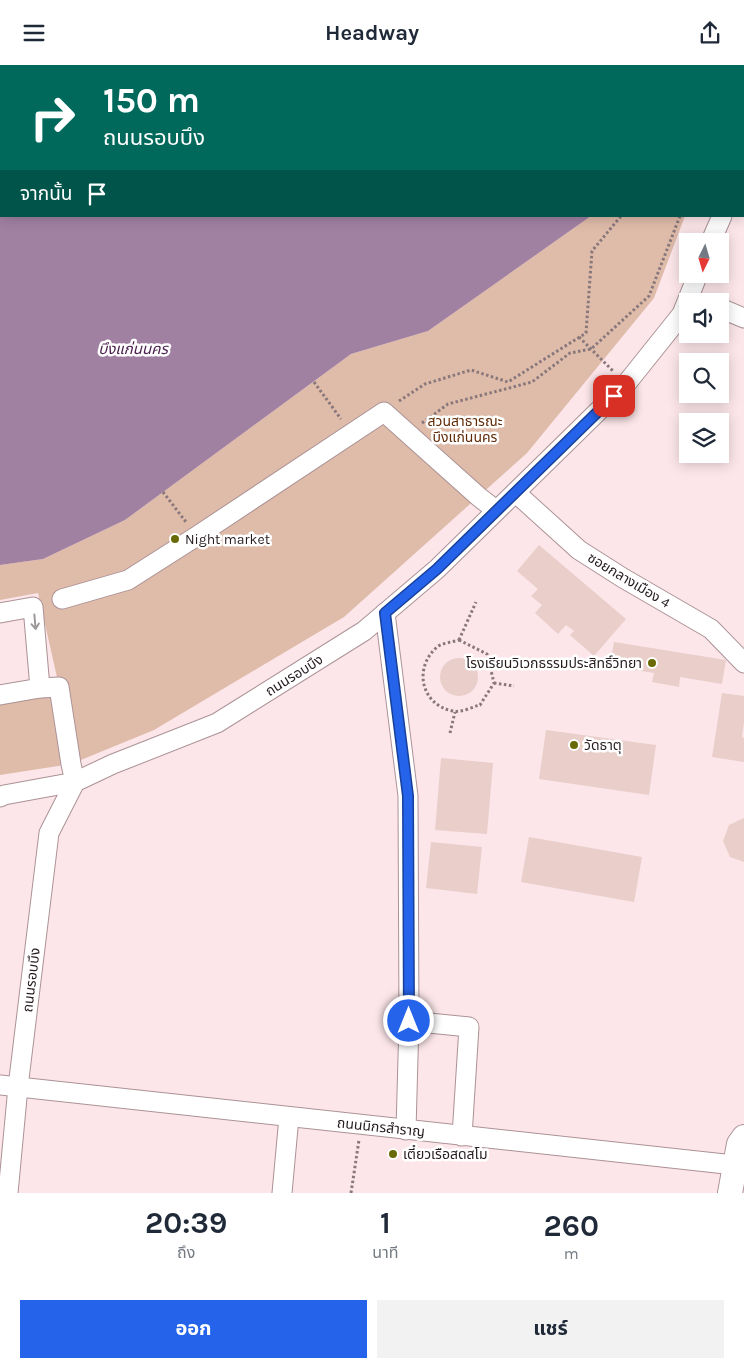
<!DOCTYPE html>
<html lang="th">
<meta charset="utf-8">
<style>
:root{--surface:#fff;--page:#f2f2f3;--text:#1f2937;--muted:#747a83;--accent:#2563eb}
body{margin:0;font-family:Karla,"Noto Sans Thai",sans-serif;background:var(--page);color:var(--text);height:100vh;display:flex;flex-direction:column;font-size:19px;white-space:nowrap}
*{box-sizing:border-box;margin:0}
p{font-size:16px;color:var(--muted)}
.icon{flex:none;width:28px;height:28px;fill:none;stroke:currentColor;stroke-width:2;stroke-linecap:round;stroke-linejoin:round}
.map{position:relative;height:1128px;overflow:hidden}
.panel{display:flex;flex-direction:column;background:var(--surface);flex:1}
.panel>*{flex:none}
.guide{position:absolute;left:0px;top:0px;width:745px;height:152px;box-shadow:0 2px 12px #0003;background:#00695c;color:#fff;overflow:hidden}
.needle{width:32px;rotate:185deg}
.fabs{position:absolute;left:679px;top:168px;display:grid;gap:10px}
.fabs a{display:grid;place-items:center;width:50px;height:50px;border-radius:0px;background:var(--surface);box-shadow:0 2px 12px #0003;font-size:25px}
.pin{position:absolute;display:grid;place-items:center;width:42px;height:42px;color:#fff;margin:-21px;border-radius:10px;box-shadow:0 2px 8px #0006}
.me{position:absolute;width:55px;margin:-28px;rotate:0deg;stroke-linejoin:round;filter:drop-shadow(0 0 4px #0008)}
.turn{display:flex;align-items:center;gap:18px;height:105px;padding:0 20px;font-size:22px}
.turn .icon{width:65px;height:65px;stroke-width:2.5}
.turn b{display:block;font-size:35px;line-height:42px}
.then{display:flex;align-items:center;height:48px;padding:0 20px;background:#0003;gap:10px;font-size:19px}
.eta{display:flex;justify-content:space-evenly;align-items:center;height:85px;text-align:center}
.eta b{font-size:30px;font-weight:700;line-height:35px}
.primary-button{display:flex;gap:10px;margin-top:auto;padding:10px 20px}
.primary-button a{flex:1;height:58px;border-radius:0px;background:var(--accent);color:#fff;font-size:20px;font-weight:700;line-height:58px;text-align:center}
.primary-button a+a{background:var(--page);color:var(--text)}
header{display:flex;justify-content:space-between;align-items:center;height:65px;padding:0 20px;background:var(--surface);font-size:22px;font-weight:700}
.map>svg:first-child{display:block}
.green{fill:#dfbba9}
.water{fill:#a181a2}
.building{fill:#e9ceca}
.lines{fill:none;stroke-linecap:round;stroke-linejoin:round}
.minor-casing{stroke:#ab9296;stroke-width:21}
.major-casing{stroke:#ab9296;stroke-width:26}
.path{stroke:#88787b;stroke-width:3;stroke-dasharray:2.5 2.5;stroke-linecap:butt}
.minor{stroke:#fff;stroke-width:19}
.major{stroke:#fff;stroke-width:24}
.oneway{stroke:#9d999a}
.route-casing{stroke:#184099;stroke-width:12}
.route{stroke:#2563eb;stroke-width:9}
.poi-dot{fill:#696906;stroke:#fff;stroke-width:2}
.labels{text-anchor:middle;stroke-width:5;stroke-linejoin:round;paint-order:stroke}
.park-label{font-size:14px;fill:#612a06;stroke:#fff}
.poi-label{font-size:14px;fill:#261c1e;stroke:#fff;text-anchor:start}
.street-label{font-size:14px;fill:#261c1e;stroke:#fff}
.water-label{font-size:15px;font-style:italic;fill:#4d224f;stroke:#fff}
</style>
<header><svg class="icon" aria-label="menu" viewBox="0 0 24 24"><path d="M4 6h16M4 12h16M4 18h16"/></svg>Headway<svg class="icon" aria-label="share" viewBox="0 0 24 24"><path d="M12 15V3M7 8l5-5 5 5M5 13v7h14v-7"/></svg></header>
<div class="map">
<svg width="744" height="1128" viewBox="0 0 744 1128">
<rect width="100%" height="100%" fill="#fce6e9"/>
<polygon class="green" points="591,151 685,151 654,233 527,388 344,552 154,665 71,699 0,710 0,636 59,621 38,528 0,535 0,500 43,494 125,455 351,289 428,266"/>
<polygon class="water" points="0,0 654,0 1,1 1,151 591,151 428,266 351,289 125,455 43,494 0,500"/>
<g class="building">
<polygon points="539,480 626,554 594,591 570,570 574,566 566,560 558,569 535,548 542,540 531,531 538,524 517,506"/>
<polygon points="614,577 726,595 722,619 680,612 679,622 652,617 654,608 610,601"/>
<circle cx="459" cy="612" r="19"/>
<polygon points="722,628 744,631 744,657 742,672 744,673 744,697 712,692"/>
<polygon points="546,665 656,680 649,730 539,714"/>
<polygon points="441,693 493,698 487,769 435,765"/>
<polygon points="744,753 744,797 730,792 723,776 729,760"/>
<polygon points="529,772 642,792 634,837 521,817"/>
<polygon points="431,777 482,782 477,829 426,823"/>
</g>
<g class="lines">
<g class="minor-casing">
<g id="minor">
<polyline points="744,79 744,78"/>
<polyline points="711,176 722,151"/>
<polyline points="720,243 744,253"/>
<polyline points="516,428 579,485 623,513 711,564 744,598"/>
<polyline points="62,534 128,515 197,471 384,347 479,432 496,445"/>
<polyline points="0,548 33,542 40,623 0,630"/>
<polyline points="385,548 408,731 409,956 406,1065"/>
<polyline points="0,732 4,730 75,717 71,699 59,622 40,623"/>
<polyline points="409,956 469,962 462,1071"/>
<polyline points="0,1020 744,1101"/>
<polyline points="8,1128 18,1022 49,768 75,717 113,699 217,658 364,566 437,504 626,319 682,249 698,209"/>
<polyline points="282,1128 289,1052"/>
</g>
</g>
<g class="major-casing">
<polyline id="major" points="730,1128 739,1079 744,1072"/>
</g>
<g class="path">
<polyline points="681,1 682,0"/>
<polyline points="704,1 705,0"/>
<polyline points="579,272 614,307"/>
<polyline points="314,317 341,354"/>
<polyline points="399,336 425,319 471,305 508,317 586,268 592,186 621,151"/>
<polyline points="422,358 448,339 532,317 570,288 591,284 649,231 680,151"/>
<polyline points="163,427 186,457"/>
<path d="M459 575 487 589 494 618 480 640C472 642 461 648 453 646 421 640 413 603 437 582 442 578 453 577 459 575Z"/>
<polyline points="459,575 476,537"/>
<polyline points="494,618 514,621"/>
<polyline points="450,668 455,647"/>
<polyline points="351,1128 359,1075"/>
</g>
<use href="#minor" class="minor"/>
<use href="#major" class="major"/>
</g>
<defs><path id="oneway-shaft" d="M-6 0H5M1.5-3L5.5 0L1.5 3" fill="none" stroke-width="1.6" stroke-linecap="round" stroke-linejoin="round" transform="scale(1.25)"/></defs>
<use class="oneway" href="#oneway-shaft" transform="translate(35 557) rotate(85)"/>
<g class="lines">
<g class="route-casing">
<polyline id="route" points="409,956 408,731 385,548 437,504 614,331"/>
</g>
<use href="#route" class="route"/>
</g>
<g class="poi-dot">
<circle cx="175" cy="474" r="5"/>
<circle cx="652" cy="598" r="5"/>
<circle cx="574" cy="680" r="5"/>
<circle cx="393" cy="1089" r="5"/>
</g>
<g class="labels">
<g class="park-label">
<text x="465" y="361">สวนสาธารณะ<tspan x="465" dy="16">บึงแก่นนคร</tspan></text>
</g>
<g class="poi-label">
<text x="185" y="479">Night market</text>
<text x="642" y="603" text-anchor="end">โรงเรียนวิเวกธรรมประสิทธิ์วิทยา</text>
<text x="584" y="685">วัดธาตุ</text>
<text x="403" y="1094">เตี๋ยวเรือสดสโม</text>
</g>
<g class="street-label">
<text transform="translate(629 515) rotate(31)" y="5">ซอยกลางเมือง 4</text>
<text transform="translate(294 610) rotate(-32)" y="5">ถนนรอบบึง</text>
<text transform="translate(31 915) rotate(-83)" y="5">ถนนรอบบึง</text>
<text transform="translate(381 1062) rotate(6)" y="5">ถนนนิกรสำราญ</text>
</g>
<g class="water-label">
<text x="133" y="289">บึงแก่นนคร</text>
</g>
</g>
</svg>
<div class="fabs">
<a><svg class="needle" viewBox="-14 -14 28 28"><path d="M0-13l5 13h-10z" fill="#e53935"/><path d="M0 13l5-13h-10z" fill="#747a83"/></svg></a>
<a><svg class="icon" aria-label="sound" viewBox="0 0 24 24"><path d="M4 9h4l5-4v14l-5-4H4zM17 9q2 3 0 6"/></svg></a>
<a><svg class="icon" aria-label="search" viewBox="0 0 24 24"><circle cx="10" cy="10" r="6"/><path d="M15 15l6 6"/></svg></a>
<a><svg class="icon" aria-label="layers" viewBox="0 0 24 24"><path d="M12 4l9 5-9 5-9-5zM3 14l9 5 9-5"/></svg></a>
</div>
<div class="pin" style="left:614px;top:331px;background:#d93025"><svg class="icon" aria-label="arrive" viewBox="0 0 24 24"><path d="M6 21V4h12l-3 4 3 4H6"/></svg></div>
<svg class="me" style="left:409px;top:956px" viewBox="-20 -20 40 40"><circle r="17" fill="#2563eb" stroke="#fff" stroke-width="3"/><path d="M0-11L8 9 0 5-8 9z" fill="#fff"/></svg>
<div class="guide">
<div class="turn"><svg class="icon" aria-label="right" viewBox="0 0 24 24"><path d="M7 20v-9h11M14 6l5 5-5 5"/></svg><div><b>150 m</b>ถนนรอบบึง</div></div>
<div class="then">จากนั้น<svg class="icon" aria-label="arrive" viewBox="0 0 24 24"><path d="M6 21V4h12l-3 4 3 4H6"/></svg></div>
</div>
</div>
<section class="panel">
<div class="eta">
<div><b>20:39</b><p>ถึง</p></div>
<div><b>1</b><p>นาที</p></div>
<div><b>260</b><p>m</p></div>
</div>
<div class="primary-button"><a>ออก</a><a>แชร์</a></div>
</section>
